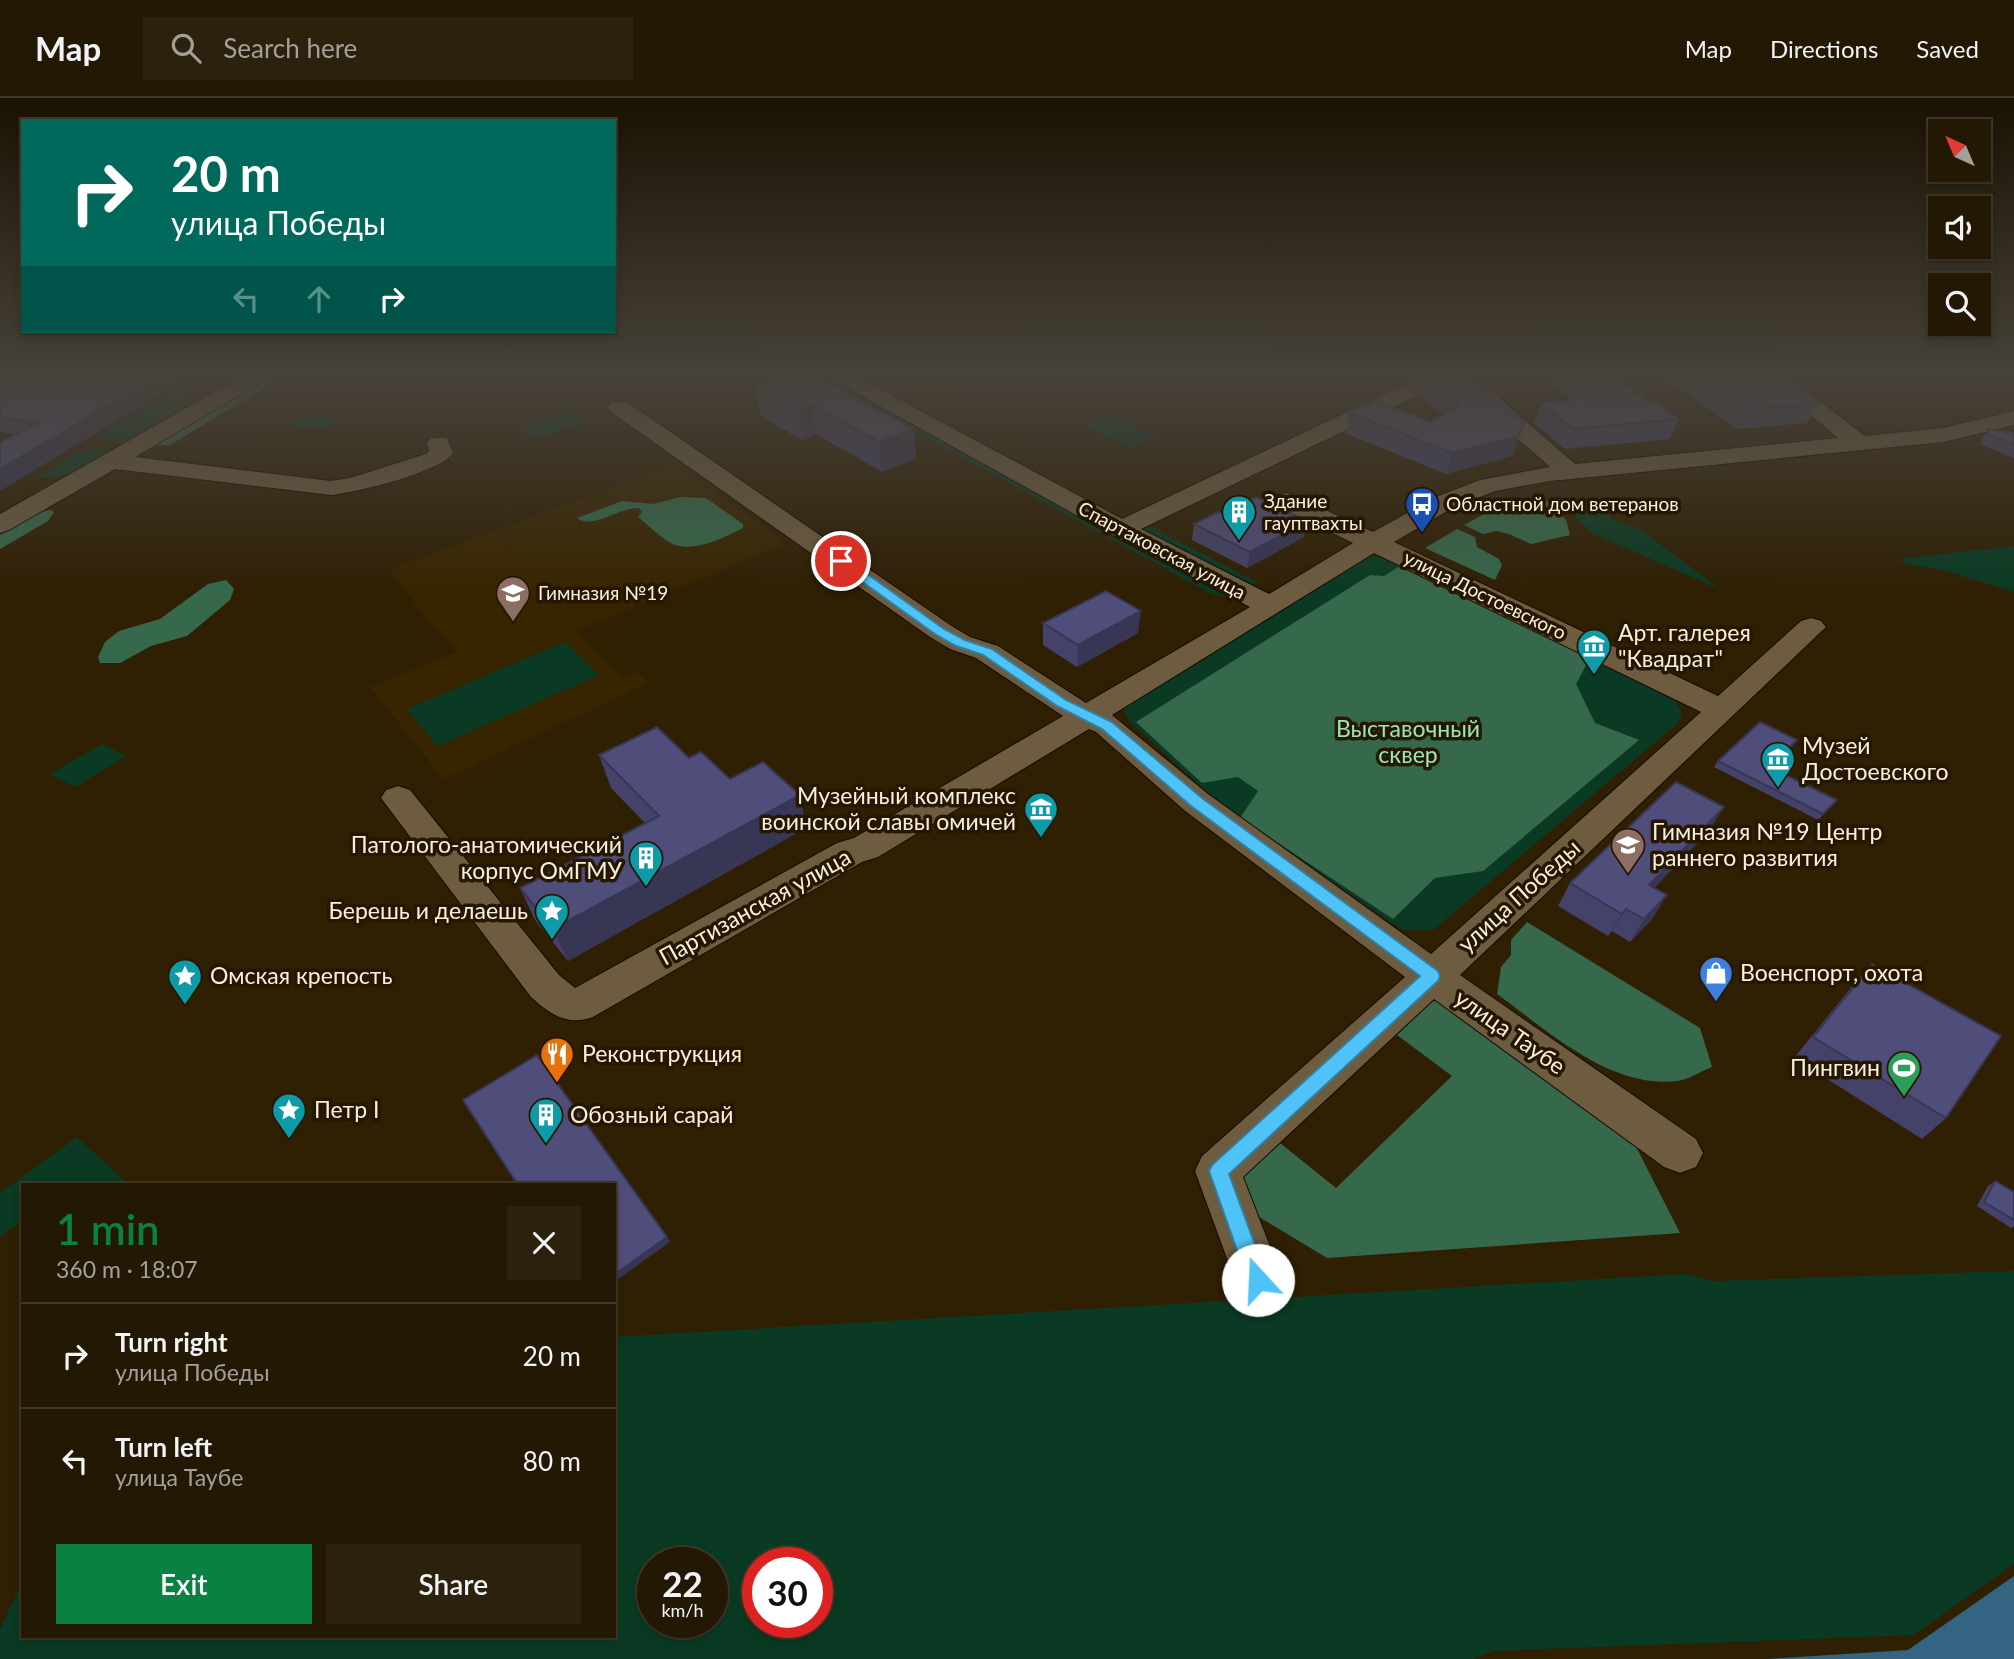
<!DOCTYPE html>
<meta charset="utf-8">
<style>
:root{--surface:#231803;--page:#2b210d;--text:#f1f3f6;--muted:#a3a09a;--line:#403725;--accent:#0b8043}
body{margin:0;font-family:Lato,sans-serif;background:var(--page);color:var(--text);height:100vh;display:flex;flex-direction:column;font-size:26px;white-space:nowrap}
*{box-sizing:border-box;margin:0}
p{font-size:23px;color:var(--muted)}
.icon{flex:none;width:38px;height:38px;fill:none;stroke:currentColor;stroke-width:2;stroke-linecap:round;stroke-linejoin:round}
.map{position:relative;flex:1;overflow:hidden}
.panel{position:absolute;left:21px;top:1085px;width:595px;height:455px;display:flex;flex-direction:column;background:var(--surface);border-radius:0px;box-shadow:0 4px 10px #0003,0 0 0 2px var(--line)}
.panel>*{flex:none}
.banner{position:absolute;left:21px;top:21px;width:595px;height:214px;border-radius:0px;box-shadow:0 4px 10px #0003,0 0 0 2px var(--line);background:#00695c;color:#fff;overflow:hidden}
.needle{width:46px;rotate:316deg}
.buttons{position:absolute;left:1928px;top:21px;display:grid;gap:14px}
.buttons a{display:grid;place-items:center;width:63px;height:63px;border-radius:0px;background:var(--surface);box-shadow:0 4px 10px #0003,0 0 0 2px var(--line);font-size:35px}
.speed{position:absolute;left:637px;top:1449px;display:flex;gap:14px;font-size:35px;font-weight:700;text-align:center}
.speed>*{display:grid;place-content:center;width:91px;height:91px;border-radius:50%;background:var(--surface);box-shadow:0 4px 10px #0003,0 0 0 2px var(--line);line-height:1}
.speed small{font-size:18px;font-weight:400}
.speed .limit{border:10px solid #d22;background:#fff;color:#111}
.pin{position:absolute;display:grid;place-items:center;width:60px;height:60px;color:#fff;margin:-30px;border:4px solid #fff;border-radius:50%;box-shadow:0 2px 7px #0007}
.me{position:absolute;width:77px;margin:-38px;rotate:340deg;stroke-linejoin:round;filter:drop-shadow(0 0 5px #0008)}
.turn{display:flex;align-items:center;gap:24px;height:147px;padding:0 35px;font-size:32px}
.turn .icon{width:91px;height:91px;stroke-width:2.5}
.turn b{display:block;font-size:49px;line-height:60px}
.lanes{display:flex;align-items:center;height:66px;padding:0 35px;background:#0003;justify-content:center;gap:35px;direction:ltr}
.lanes .off{opacity:.35}
.round{display:grid;place-items:center;flex:none;width:74px;height:74px;border-radius:0px;background:var(--page)}
.headline{display:flex;align-items:center;justify-content:space-between;height:119px;padding:0 35px}
h1{font-size:42px;font-weight:600;line-height:52px;color:var(--accent)}
.action{display:flex;gap:14px;margin-top:auto;padding:14px 35px}
.action a{flex:1;height:80px;border-radius:0px;background:var(--accent);color:#fff;font-size:28px;font-weight:600;line-height:80px;text-align:center}
.action a+a{background:var(--page);color:var(--text)}
ul{padding:0;list-style:none}
li{display:flex;align-items:center;gap:21px;height:105px;padding:0 35px;border-top:2px solid var(--line)}
li div{flex:1}
li b{display:block;font-size:26px}
li em{font-style:normal}
header{display:flex;align-items:center;gap:42px;box-sizing:border-box;height:98px;padding:0 35px;background:var(--surface);border-bottom:2px solid var(--line)}
header strong{font-size:33px}
nav{display:flex;gap:38px;margin-inline-start:auto;font-size:24px}
.search{width:490px;height:63px;background:var(--page);display:flex;align-items:center;gap:18px;box-sizing:border-box;padding:0 24px;border-radius:0px;color:var(--muted);font-size:26px}
.map>svg:first-child{display:block}
.built{fill:#372500}
.green{fill:#0a3a23;fill-rule:evenodd}
.forest{fill:#36684b}
.water{fill:#336482}
.lines{fill:none;stroke-linecap:round;stroke-linejoin:round}
.minor-casing{stroke:#140a00;stroke-width:2}
.minor{fill:#6d5c40;fill-rule:evenodd}
.wall{fill:#444268}
.shaded-wall{fill:#373655}
.building{fill:#4f4d79;stroke:#373655;stroke-width:2}
.route{fill:#4fc3f7;stroke:#337fa1;stroke-width:2}
.labels{text-anchor:middle;stroke-width:7;stroke-linejoin:round;paint-order:stroke}
.far-poi-label{font-size:19px;fill:#f8efdf;stroke:#251700;text-anchor:start}
.far-street-label{font-size:19px;fill:#f8efdf;stroke:#251700}
.poi-label{font-size:23px;fill:#f8efdf;stroke:#251700;text-anchor:start}
.park-label{font-size:23px;fill:#98e7b8;stroke:#251700}
.street-label{font-size:23px;fill:#f8efdf;stroke:#251700}
</style>
<header>
<strong>Map</strong>
<div class="search"><svg class="icon" aria-label="search" viewBox="0 0 24 24"><circle cx="10" cy="10" r="6"/><path d="M15 15l6 6"/></svg>Search here</div>
<nav><a>Map</a><a>Directions</a><a>Saved</a></nav>
</header>
<div class="map">
<svg width="2014" height="1561" viewBox="0 0 2014 1561">
<rect width="100%" height="100%" fill="#2f2004"/>
<g class="built">
<polygon points="900,275 949,275 966,283 937,294"/>
<polygon points="675,367 787,445 576,533 624,579 637,574 649,585 443,681 370,589 457,554 423,516 389,471"/>
</g>
<g class="green">
<polygon points="808,275 817,275 1229,499 1212,496"/>
<polygon points="189,283 186,307 124,343 100,340 101,337"/>
<polygon points="570,313 585,324 533,341 519,330"/>
<polygon points="307,316 342,320 325,332 290,327"/>
<polygon points="1109,316 1157,338 1131,350 1083,328"/>
<polygon points="93,351 106,354 68,377 37,380 78,354"/>
<polygon points="1595,403 1615,423 1637,429 1721,492 1592,435 1563,406"/>
<polygon points="1149,428 1257,484 1249,488 1145,436 1144,430"/>
<polygon points="2014,448 2014,494 1943,472 1906,466 1898,461"/>
<polygon points="1378,457 1396,461 1672,596 1682,616 1678,625 1433,832 1403,832 1234,718 1130,624 1122,609 1368,459"/>
<polygon points="565,544 599,577 437,648 407,611"/>
<polygon points="102,646 126,658 75,689 50,676"/>
<polygon points="77,1039 129,1087 23,1087 23,1122 0,1139 0,1095"/>
<path d="M2014 1173V1466L1913 1537 1494 1553 1473 1561H0V1531L23 1482V1538H614V1239L1685 1176 1713 1183ZM653 1465H712V1524H653ZM758 1465H817V1524H758Z"/>
</g>
<g class="forest">
<polygon points="269,278 273,280 261,292 170,347 157,347 158,342"/>
<path d="M681 399 706 400 743 426V430C723 440 690 457 669 444 658 437 648 427 638 419L642 414 639 410C620 409 592 432 577 420L622 403 653 406Z"/>
<polygon points="1543,399 1566,422 1570,437 1531,446 1509,436 1497,433 1483,436 1464,427 1499,408 1506,414 1528,409 1523,404"/>
<polygon points="51,412 54,414 48,423 0,451 0,437 36,415"/>
<polygon points="1457,431 1475,439 1477,449 1499,461 1502,467 1495,482 1425,450"/>
<polygon points="1403,466 1591,558 1576,586 1595,625 1639,642 1483,773 1435,780 1393,821 1240,720 1258,693 1238,679 1202,685 1136,624 1370,477 1384,478"/>
<polygon points="226,482 234,491 230,502 187,538 151,548 120,565 100,565 98,559 105,544 119,533 160,521 208,486"/>
<path d="M1527 824 1700 930 1712 969C1701 973 1688 982 1677 983 1610 991 1548 933 1497 896L1501 869 1511 857V842Z"/>
<polygon points="1440,895 1627,1031 1680,1135 1327,1160 1251,1114 1233,1077 1275,1041 1336,1090 1452,978 1397,937"/>
</g>
<polygon class="water" points="2014,1478 2014,1561 1767,1561 1908,1552"/>
<g class="lines">
<g class="minor-casing">
<g id="minor">
<path d="M248 275H274L270 279 135 359 331 383 350 380 426 356 429 353 427 345 431 340H447L453 355C439 375 357 394 331 397L115 371 9 432 0 435V416Z"/>
<path d="M825 275H850L1122 421 1419 280 1449 275H1469L1472 279 1469 284 1433 290 1141 431 1269 496 1353 445 1277 408 1273 403 1277 398 1286 395 1295 398 1373 434 1436 399 1480 382 1550 369 1475 303 1472 298 1475 293H1491L1575 366 1838 340 1760 275H1783L1865 338 1943 330 2014 313V327L1943 344 1550 383 1495 393 1454 409 1394 444 1718 598 1801 523 1811 520 1821 523 1826 529 1460 877 1696 1041 1703 1055 1696 1069 1680 1075 1664 1069 1434 901 1243 1079 1283 1182 1275 1199 1258 1206 1241 1199 1195 1073 1202 1058 1405 879 1184 712 1096 634 1089 631 878 759 862 764 593 919C567 928 551 917 531 899L381 700 386 692 398 688 410 692 559 877 575 890 837 745 854 740 1063 618 976 560 950 551 930 539 611 314 608 309 611 304H627L950 527 970 539 998 548 1086 605 1250 509 1112 437 828 279ZM1374 455 1701 614 1431 856 1208 696 1112 617Z"/>
</g>
</g>
<use href="#minor" class="minor"/>
</g>
<g class="wall">
<polygon points="0,275 179,285 17,336 0,334"/>
<polygon points="1538,275 1607,275 1650,305 1679,321 1670,341 1565,351 1534,325 1541,305 1573,302"/>
<polygon points="1656,275 1778,275 1818,305 1807,325 1738,331"/>
<polygon points="1428,278 1524,324 1512,358 1446,376 1345,335 1350,315 1430,324 1444,317 1422,298"/>
<polygon points="756,289 914,331 916,360 882,374 816,336 802,342 761,318"/>
<polygon points="1988,331 2014,335 2014,360 1980,346 1981,342"/>
<polygon points="1224,416 1307,423 1304,439 1247,470 1192,442 1194,426"/>
<polygon points="1043,525 1138,535 1077,569 1043,547"/>
<polygon points="1793,647 1771,669 1832,708 1818,722 1714,669 1718,663"/>
<polygon points="599,657 689,660 730,681 800,697 806,730 568,863 535,822 520,790 645,725 611,690"/>
<polygon points="1710,732 1654,790 1653,820 1630,844 1612,833 1608,838 1558,808 1570,785"/>
<polygon points="1872,866 1946,1020 1922,1041 1794,960 1853,887"/>
<polygon points="1995,1083 2014,1094 2014,1128 2011,1130 1977,1108 1988,1088"/>
</g>
<g class="shaded-wall">
<polygon points="164,275 174,275 179,285 0,393 0,371"/>
<polygon points="812,307 816,336 802,342 798,313"/>
<polygon points="914,331 916,360 882,374 879,344"/>
<polygon points="1519,338 1512,358 1446,376 1452,355"/>
<polygon points="1307,423 1304,439 1247,470 1250,454"/>
<polygon points="1141,513 1138,535 1077,569 1078,547"/>
<polygon points="1797,642 1793,647 1766,675 1769,669"/>
<polygon points="800,697 806,730 568,863 553,831"/>
<polygon points="1724,709 1710,732 1635,809 1649,787"/>
<polygon points="1667,797 1653,820 1630,844 1644,821"/>
<polygon points="1626,811 1612,833 1608,838 1622,816"/>
<polygon points="667,1139 670,1144 614,1184 614,1177"/>
</g>
<g class="building">
<polygon points="0,275 164,275 0,371 0,345 38,324 0,320"/>
<polygon points="798,275 808,275 914,331 879,344 812,307 798,313 756,289"/>
<polygon points="1457,275 1463,275 1524,324 1519,338 1452,355 1350,315 1375,303 1430,324 1461,308 1428,278"/>
<polygon points="1570,275 1607,275 1650,305 1656,304 1679,321 1573,331 1541,305 1602,299"/>
<polygon points="1693,275 1778,275 1818,305 1748,311"/>
<polygon points="1988,331 2014,335 2014,347 1987,336"/>
<polygon points="1256,399 1307,423 1250,454 1194,426 1218,414 1224,416"/>
<polygon points="1106,493 1141,513 1078,547 1043,525"/>
<polygon points="1760,624 1797,642 1769,669 1837,702 1823,716 1718,663"/>
<polygon points="657,629 689,660 701,654 730,681 763,664 800,697 553,831 520,790 659,718 599,657"/>
<polygon points="1676,684 1724,709 1649,787 1667,797 1644,821 1626,811 1622,816 1570,785"/>
<polygon points="1872,866 2001,938 1946,1020 1813,939"/>
<polygon points="537,957 667,1139 614,1177 614,1087 518,1087 463,1002"/>
<polygon points="1995,1083 2014,1094 2014,1122 1984,1104"/>
</g>
<linearGradient id="sky" x2="0" y2="1"><stop stop-color="#1a1202"/><stop offset="0.56" stop-color="#47423a"/><stop offset="1" stop-color="#47423a" stop-opacity="0"/></linearGradient>
<rect width="2014" height="493" fill="url(#sky)"/>
<polygon class="route" points="836,460 845,460 944,531 965,542 992,551 1066,602 1112,624 1202,700 1438,873 1440,878 1438,883 1229,1076 1268,1182 1265,1189 1258,1192 1250,1189 1209,1073 1212,1067 1420,878 1191,708 1102,631 1057,608 983,557 956,548 935,536 836,465"/>
<defs>
<g id="bus-pin" transform="scale(1.75)"><path d="M0 17L-7.5 6A9.5 9.5 0 1 1 7.5 6Z" fill="#1a4fb4" stroke="#251700"/><path d="M-5-6H5V4H4V6H2V4H-2V6H-4V4H-5ZM-3.5-4V0h7V-4ZM-3.5 1.2v1.5H-2V1.2ZM2 1.2v1.5H3.5V1.2Z" fill="#fff"/></g>
<g id="building-pin" transform="scale(1.75)"><path d="M0 17L-7.5 6A9.5 9.5 0 1 1 7.5 6Z" fill="#0f9aa8" stroke="#251700"/><path d="M-4-6H4V6H1V3H-1V6H-4ZM-2.5-4.3h1.7v1.8h-1.7ZM.8-4.3h1.7v1.8H.8ZM-2.5-1h1.7V.8h-1.7ZM.8-1h1.7V.8H.8Z" fill="#fff"/></g>
<g id="school-pin" transform="scale(1.75)"><path d="M0 17L-7.5 6A9.5 9.5 0 1 1 7.5 6Z" fill="#8d6e63" stroke="#251700"/><path d="M0-5L7-2L0 1L-7-2ZM-4 1L0 2.5L4 1V4Q0 6-4 4Z" fill="#fff"/></g>
<g id="museum-pin" transform="scale(1.75)"><path d="M0 17L-7.5 6A9.5 9.5 0 1 1 7.5 6Z" fill="#0f9aa8" stroke="#251700"/><path d="M0-6L6-3V-2H-6V-3ZM-5-1h2V3h-2ZM-1-1h2V3h-2ZM3-1h2V3H3ZM-6 4H6V6H-6Z" fill="#fff"/></g>
<g id="sight-pin" transform="scale(1.75)"><path d="M0 17L-7.5 6A9.5 9.5 0 1 1 7.5 6Z" fill="#0f9aa8" stroke="#251700"/><path d="M0-6L1.8-2.2L6-1.7L2.9 1.2L3.7 5.4L0 3.3L-3.7 5.4L-2.9 1.2L-6-1.7L-1.8-2.2Z" fill="#fff"/></g>
<g id="shop-pin" transform="scale(1.75)"><path d="M0 17L-7.5 6A9.5 9.5 0 1 1 7.5 6Z" fill="#3f7fe0" stroke="#251700"/><path d="M-5-2.5h2.3a2.7 3.5 0 0 1 5.4 0H5L5.5 6h-11ZM-1.5-2.5h3a1.5 2.3 0 0 0-3 0Z" fill="#fff"/></g>
<g id="restaurant-pin" transform="scale(1.75)"><path d="M0 17L-7.5 6A9.5 9.5 0 1 1 7.5 6Z" fill="#e8710a" stroke="#251700"/><path d="M-5-6h1v4h1v-4h1v4h1v-4h1v5L-1.5 .5V6h-2V.5L-5-1ZM5-6V6H3V1.5H1.5Q1.5-4 5-6Z" fill="#fff"/></g>
<g id="stadium-pin" transform="scale(1.75)"><path d="M0 17L-7.5 6A9.5 9.5 0 1 1 7.5 6Z" fill="#2e9e5b" stroke="#251700"/><path d="M0-5a6.5 5 0 1 0 0 10a6.5 5 0 1 0 0-10ZM-3.5-1.8h7v3.6h-7Z" fill="#fff"/></g>
</defs>
<g fill-rule="evenodd">
<use href="#bus-pin" x="1422" y="406"/>
<use href="#building-pin" x="1239" y="414"/>
<use href="#school-pin" x="513" y="495"/>
<use href="#museum-pin" x="1594" y="548"/>
<use href="#museum-pin" x="1778" y="661"/>
<use href="#museum-pin" x="1041" y="711"/>
<use href="#school-pin" x="1628" y="747"/>
<use href="#building-pin" x="646" y="760"/>
<use href="#sight-pin" x="552" y="813"/>
<use href="#shop-pin" x="1716" y="875"/>
<use href="#sight-pin" x="185" y="878"/>
<use href="#restaurant-pin" x="557" y="956"/>
<use href="#stadium-pin" x="1904" y="970"/>
<use href="#sight-pin" x="289" y="1012"/>
<use href="#building-pin" x="546" y="1017"/>
</g>
<g class="labels">
<g class="far-poi-label">
<text x="1264" y="410">Здание<tspan x="1264" dy="22">гауптвахты</tspan></text>
<text x="1446" y="413">Областной дом ветеранов</text>
<text x="538" y="502">Гимназия №19</text>
</g>
<g class="far-street-label">
<text transform="translate(1162 452) rotate(28)" y="7">Спартаковская улица</text>
<text transform="translate(1485 497) rotate(26)" y="7">улица Достоевского</text>
</g>
<g class="poi-label">
<text x="1618" y="543">Арт. галерея<tspan x="1618" dy="26">"Квадрат"</tspan></text>
<text x="1802" y="656">Музей<tspan x="1802" dy="26">Достоевского</tspan></text>
<text x="1016" y="706" text-anchor="end">Музейный комплекс<tspan x="1016" dy="26">воинской славы омичей</tspan></text>
<text x="1652" y="742">Гимназия №19 Центр<tspan x="1652" dy="26">раннего развития</tspan></text>
<text x="622" y="755" text-anchor="end">Патолого-анатомический<tspan x="622" dy="26">корпус ОмГМУ</tspan></text>
<text x="528" y="821" text-anchor="end">Берешь и делаешь</text>
<text x="1740" y="883">Военспорт, охота</text>
<text x="210" y="886">Омская крепость</text>
<text x="582" y="964">Реконструкция</text>
<text x="1880" y="978" text-anchor="end">Пингвин</text>
<text x="314" y="1020">Петр I</text>
<text x="570" y="1025">Обозный сарай</text>
</g>
<g class="park-label">
<text x="1408" y="639">Выставочный<tspan x="1408" dy="26">сквер</tspan></text>
</g>
<g class="street-label">
<text transform="translate(1519 798) rotate(-42)" y="8">улица Победы</text>
<text transform="translate(755 809) rotate(-29)" y="8">Партизанская улица</text>
<text transform="translate(1510 934) rotate(35)" y="8">улица Таубе</text>
</g>
</g>
</svg>
<div class="buttons">
<a><svg class="needle" viewBox="-14 -14 28 28"><path d="M0-13l5 13h-10z" fill="#e53935"/><path d="M0 13l5-13h-10z" fill="#a3a09a"/></svg></a>
<a><svg class="icon" aria-label="sound" viewBox="0 0 24 24"><path d="M4 9h4l5-4v14l-5-4H4zM17 9q2 3 0 6"/></svg></a>
<a><svg class="icon" aria-label="search" viewBox="0 0 24 24"><circle cx="10" cy="10" r="6"/><path d="M15 15l6 6"/></svg></a>
</div>
<div class="speed"><div>22<small>km/h</small></div><div class="limit">30</div></div>
<div class="pin" style="left:841px;top:463px;background:#d93025"><svg class="icon" aria-label="arrive" viewBox="0 0 24 24"><path d="M6 21V4h12l-3 4 3 4H6"/></svg></div>
<svg class="me" style="left:1258px;top:1182px" viewBox="-20 -20 40 40"><circle r="19" fill="#fff"/><path d="M0-13L10 11 0 6-10 11z" fill="#4fc3f7"/></svg>
<div class="banner">
<div class="turn"><svg class="icon" aria-label="right" viewBox="0 0 24 24"><path d="M7 20v-9h11M14 6l5 5-5 5"/></svg><div><b>20 m</b>улица Победы</div></div>
<div class="lanes"><svg class="icon off" aria-label="left" viewBox="0 0 24 24"><path d="M17 20v-9H6M10 6l-5 5 5 5"/></svg><svg class="icon off" aria-label="ahead" viewBox="0 0 24 24"><path d="M12 20V5M6 11l6-6 6 6"/></svg><svg class="icon" aria-label="right" viewBox="0 0 24 24"><path d="M7 20v-9h11M14 6l5 5-5 5"/></svg></div>
</div>
<section class="panel">
<div class="headline"><div><h1>1 min</h1><p>360 m · 18:07</p></div><a class="round"><svg class="icon" aria-label="close" viewBox="0 0 24 24"><path d="M6 6l12 12M18 6L6 18"/></svg></a></div>
<ul>
<li><svg class="icon" aria-label="right" viewBox="0 0 24 24"><path d="M7 20v-9h11M14 6l5 5-5 5"/></svg><div><b>Turn right</b><p>улица Победы</p></div><em>20 m</em></li>
<li><svg class="icon" aria-label="left" viewBox="0 0 24 24"><path d="M17 20v-9H6M10 6l-5 5 5 5"/></svg><div><b>Turn left</b><p>улица Таубе</p></div><em>80 m</em></li>
</ul>
<div class="action"><a>Exit</a><a>Share</a></div>
</section>
</div>
